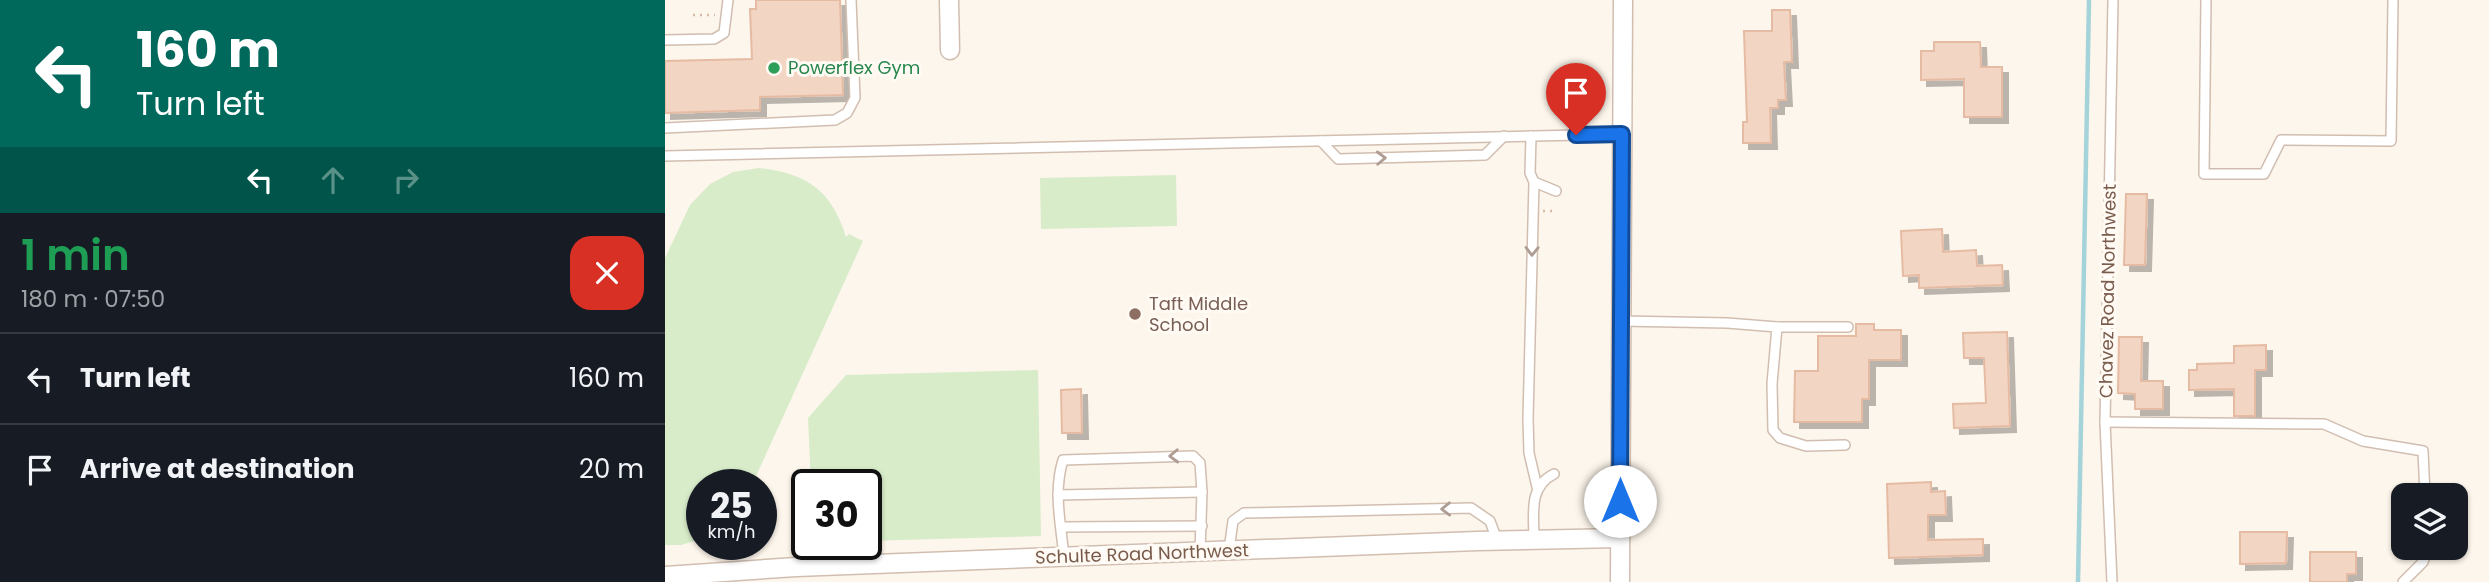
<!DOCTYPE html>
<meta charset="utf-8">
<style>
:root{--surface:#171b24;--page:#20242c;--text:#f1f3f6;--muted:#9ea1a6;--line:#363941}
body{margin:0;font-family:Poppins,sans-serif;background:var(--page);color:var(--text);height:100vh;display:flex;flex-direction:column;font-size:26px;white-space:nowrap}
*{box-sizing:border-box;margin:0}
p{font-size:23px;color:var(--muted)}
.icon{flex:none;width:38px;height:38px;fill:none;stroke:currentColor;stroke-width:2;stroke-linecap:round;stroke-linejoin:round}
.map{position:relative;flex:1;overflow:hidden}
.drawer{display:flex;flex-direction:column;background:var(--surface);width:665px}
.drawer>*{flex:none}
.hud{background:#00695c;color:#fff;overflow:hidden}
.fabs{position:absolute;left:1726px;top:483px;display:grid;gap:14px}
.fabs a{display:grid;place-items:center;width:77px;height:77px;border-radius:14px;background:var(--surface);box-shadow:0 2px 5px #0004;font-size:35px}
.speed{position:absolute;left:21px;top:469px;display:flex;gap:14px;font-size:35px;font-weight:700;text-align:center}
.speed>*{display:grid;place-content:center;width:91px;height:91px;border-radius:50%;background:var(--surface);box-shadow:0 2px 5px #0004;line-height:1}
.speed small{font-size:18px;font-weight:400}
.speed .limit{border:4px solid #111;border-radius:10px;background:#fff;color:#111}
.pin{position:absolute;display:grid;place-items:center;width:60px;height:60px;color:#fff;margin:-72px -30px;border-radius:50% 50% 50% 0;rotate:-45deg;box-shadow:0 0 7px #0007}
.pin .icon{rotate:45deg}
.me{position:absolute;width:77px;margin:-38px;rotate:0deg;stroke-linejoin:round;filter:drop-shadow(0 0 5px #0008)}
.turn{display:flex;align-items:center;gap:24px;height:147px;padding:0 21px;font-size:32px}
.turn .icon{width:91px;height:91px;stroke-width:2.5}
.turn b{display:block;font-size:49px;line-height:60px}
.lanes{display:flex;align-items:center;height:66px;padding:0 21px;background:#0003;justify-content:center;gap:35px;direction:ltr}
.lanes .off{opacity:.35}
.round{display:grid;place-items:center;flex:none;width:74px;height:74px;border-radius:21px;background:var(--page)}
.overview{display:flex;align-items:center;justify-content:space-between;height:119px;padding:0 21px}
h1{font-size:42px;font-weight:600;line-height:52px;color:#1e9e55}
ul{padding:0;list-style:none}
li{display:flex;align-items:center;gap:21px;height:91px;padding:0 21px;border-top:2px solid var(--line)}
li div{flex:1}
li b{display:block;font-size:26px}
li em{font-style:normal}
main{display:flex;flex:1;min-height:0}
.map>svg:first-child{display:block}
.green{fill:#d8ecc9}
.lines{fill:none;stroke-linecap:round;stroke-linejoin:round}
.stream{stroke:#a5d3da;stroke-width:4.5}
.building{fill:#f3d5c3;stroke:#e6bba3;stroke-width:2;filter:url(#shadow)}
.lane-casing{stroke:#d1beb0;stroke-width:12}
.street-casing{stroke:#d1beb0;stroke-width:21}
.path{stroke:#d9b8a5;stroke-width:2.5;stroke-dasharray:2 5;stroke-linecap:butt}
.lane{stroke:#fff;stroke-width:9}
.street{stroke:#fff;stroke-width:18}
.oneway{stroke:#af9d94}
.route-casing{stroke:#114b97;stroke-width:18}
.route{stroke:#1a73e8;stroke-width:12}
.leisure-dot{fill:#2e9e5b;stroke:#fffaf3;stroke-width:2.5}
.education-dot{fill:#8d6e63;stroke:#fffaf3;stroke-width:2.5}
.labels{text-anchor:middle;stroke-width:6;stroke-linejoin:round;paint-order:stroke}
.leisure-label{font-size:18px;fill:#27864d;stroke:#fffaf3;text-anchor:start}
.street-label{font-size:18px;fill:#7a5c4d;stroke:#fffaf3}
.education-label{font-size:18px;fill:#785e54;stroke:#fffaf3;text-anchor:start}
</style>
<main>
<section class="drawer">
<div class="hud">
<div class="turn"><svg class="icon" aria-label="left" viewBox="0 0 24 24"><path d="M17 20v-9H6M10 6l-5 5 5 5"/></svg><div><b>160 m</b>Turn left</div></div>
<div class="lanes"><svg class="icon" aria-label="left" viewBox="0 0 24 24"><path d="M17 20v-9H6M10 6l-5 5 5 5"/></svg><svg class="icon off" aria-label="ahead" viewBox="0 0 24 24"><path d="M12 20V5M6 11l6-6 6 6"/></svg><svg class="icon off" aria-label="right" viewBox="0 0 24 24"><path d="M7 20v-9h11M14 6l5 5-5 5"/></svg></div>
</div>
<div class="overview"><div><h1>1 min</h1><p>180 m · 07:50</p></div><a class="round" style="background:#d93025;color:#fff"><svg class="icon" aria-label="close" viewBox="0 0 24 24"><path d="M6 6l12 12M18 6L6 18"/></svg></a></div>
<ul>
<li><svg class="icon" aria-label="left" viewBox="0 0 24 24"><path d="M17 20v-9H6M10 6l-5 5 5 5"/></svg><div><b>Turn left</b></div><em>160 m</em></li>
<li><svg class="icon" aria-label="arrive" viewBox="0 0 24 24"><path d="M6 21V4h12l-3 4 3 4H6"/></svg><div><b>Arrive at destination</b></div><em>20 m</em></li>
</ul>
</section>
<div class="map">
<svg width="1824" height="582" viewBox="0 0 1824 582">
<defs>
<filter id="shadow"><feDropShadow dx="6" dy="6" stdDeviation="0" flood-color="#0004"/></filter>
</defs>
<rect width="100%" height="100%" fill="#fdf6ec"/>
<g class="green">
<path d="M94 168C142 173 167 191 181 237L184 234 198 241 87 485H37V539L16 545H0V258L25 205 45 184 68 172Z"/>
<polygon points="511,175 512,226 376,229 375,178"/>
<polygon points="373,370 376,536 201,541 201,485 146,485 143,418 181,375"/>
</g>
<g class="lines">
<polyline class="stream" points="1413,582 1424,0"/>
</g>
<g class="building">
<polygon points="91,0 175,0 178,95 95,97 95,110 0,113 0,61 87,59 85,9 91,9"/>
<polygon points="1107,10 1125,10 1127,62 1119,62 1121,100 1113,100 1113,108 1105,108 1106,143 1078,143 1078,122 1082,122 1079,31 1107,31"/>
<polygon points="1269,42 1315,42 1316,67 1337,67 1337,117 1299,117 1299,79 1256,80 1256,51 1269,51"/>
<polygon points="1461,194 1482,194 1480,265 1459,265"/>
<polygon points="1277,229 1278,252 1311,250 1312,266 1337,265 1338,285 1254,288 1254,275 1238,276 1236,231"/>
<polygon points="1191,324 1209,324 1209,330 1236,330 1236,360 1204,360 1204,399 1197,399 1197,422 1129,422 1130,371 1153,371 1153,336 1191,336"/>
<polygon points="1342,332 1345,426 1289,428 1288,404 1321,403 1319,358 1299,358 1298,333"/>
<polygon points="1454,337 1477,337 1476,381 1498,381 1498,409 1470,409 1470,394 1453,393"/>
<polygon points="1601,345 1601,370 1590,370 1590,416 1569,416 1569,389 1524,390 1524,370 1532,370 1532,364 1569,363 1569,346"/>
<polygon points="416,389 417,433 397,433 396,390"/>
<polygon points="1266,482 1266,492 1280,491 1281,515 1263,515 1263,540 1318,539 1318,555 1224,558 1222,484"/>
<polygon points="1575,532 1622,532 1621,563 1575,564"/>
<polygon points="1645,552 1691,552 1691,574 1682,574 1682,582 1645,582"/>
</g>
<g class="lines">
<g class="lane-casing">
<g id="lane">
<polyline points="1541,0 1539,174 1599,174 1616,140 1726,141 1728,0"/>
<polyline points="0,40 49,39 59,33 63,0"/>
<polyline points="0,128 170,120 182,113 190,98 186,0"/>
<polyline points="866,136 865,173 869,182 891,191"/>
<polyline points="656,141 673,159 820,155 839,136"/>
<polyline points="0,156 957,134"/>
<polyline points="869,182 863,419 864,453 872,487"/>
<polyline points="956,321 1062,323 1112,327 1107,384 1108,430 1115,438 1141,446 1180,445"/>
<polyline points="1112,327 1183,327"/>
<polyline points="1440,422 1659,424 1698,441 1758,451 1760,495"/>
<polyline points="393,495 537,492"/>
<polyline points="397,527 537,526"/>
<path d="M869 540C869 514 863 487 889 474"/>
<polyline points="564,550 568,521 579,513 806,508 825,521 832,540"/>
<path d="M399 557C396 524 388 492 398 460L528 456 535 463 537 492 535 551"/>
<polyline points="1447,582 1440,422 1448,0"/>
<polyline points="1738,582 1758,562 1763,548"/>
</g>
</g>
<g class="street-casing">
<g id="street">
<polyline points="284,0 285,50"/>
<polyline points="0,576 131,567 812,541 955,538"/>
<polyline points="955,582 958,0"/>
</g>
</g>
<g class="path">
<polyline points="28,15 50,15"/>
<polyline points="878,211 890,211"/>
</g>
<use href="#lane" class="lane"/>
<use href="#street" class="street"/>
</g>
<defs><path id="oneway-chevron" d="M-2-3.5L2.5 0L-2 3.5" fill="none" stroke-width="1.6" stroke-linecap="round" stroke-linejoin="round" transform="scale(1.75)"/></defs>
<g class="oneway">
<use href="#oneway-chevron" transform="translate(716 158) rotate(-2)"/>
<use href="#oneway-chevron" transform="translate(867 251) rotate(91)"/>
<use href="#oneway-chevron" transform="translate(509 456) rotate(178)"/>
<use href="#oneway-chevron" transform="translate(781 509) rotate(179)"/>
</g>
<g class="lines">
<g class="route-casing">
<polyline id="route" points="911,135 957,134 955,501"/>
</g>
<use href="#route" class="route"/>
</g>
<circle class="leisure-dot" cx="109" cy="68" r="7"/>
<circle class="education-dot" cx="470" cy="314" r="7"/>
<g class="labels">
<g class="leisure-label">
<text x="123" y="74">Powerflex Gym</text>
</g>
<g class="street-label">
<text transform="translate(1443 291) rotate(-89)" y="6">Chavez Road Northwest</text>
<text transform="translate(477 554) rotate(-2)" y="6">Schulte Road Northwest</text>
</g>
<g class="education-label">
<text x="484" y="310">Taft Middle<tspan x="484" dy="21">School</tspan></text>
</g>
</g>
</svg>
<div class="fabs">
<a><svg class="icon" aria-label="layers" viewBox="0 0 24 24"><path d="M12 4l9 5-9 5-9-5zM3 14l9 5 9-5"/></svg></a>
</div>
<div class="speed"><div>25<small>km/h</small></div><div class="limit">30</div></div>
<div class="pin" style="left:911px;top:135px;background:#d93025"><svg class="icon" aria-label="arrive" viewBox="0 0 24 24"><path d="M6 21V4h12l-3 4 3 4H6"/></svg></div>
<svg class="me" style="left:955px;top:501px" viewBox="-20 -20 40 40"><circle r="19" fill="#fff"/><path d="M0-13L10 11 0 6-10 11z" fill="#1a73e8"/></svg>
</div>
</main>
